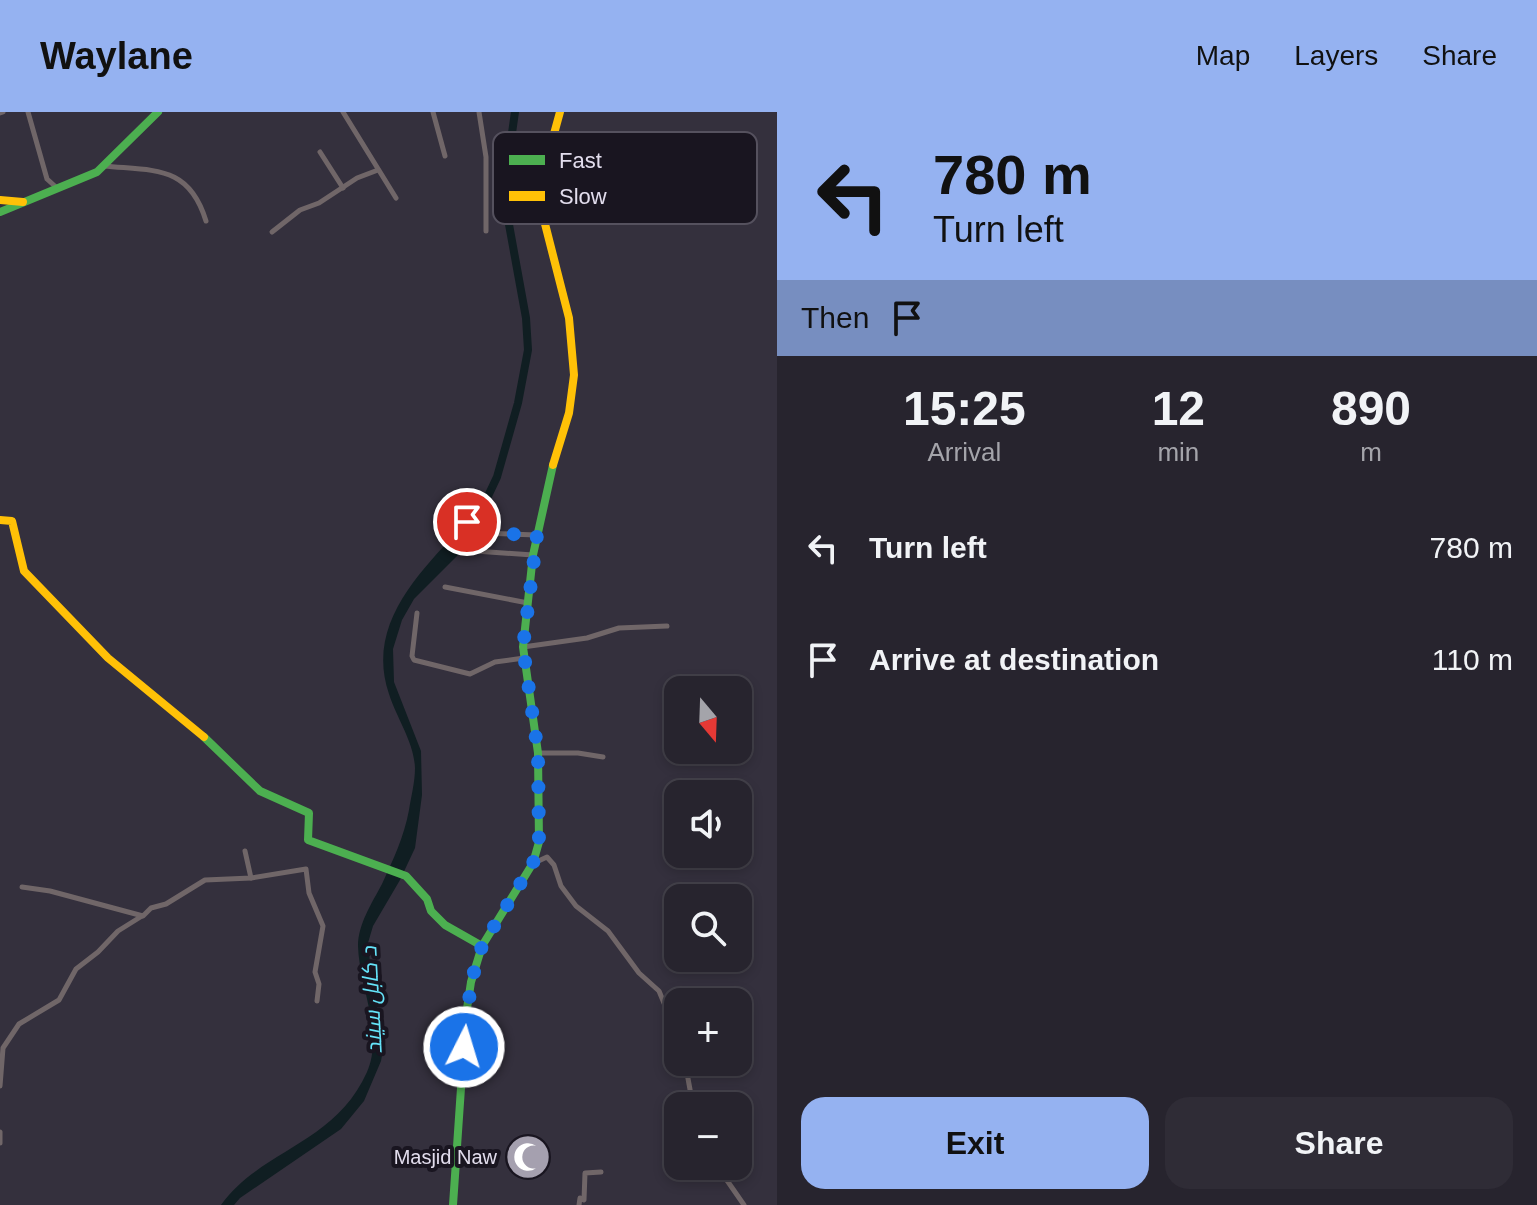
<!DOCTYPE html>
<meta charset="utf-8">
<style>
:root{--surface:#27242e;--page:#2f2c36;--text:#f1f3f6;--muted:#a4a4aa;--line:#43414a;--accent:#95b2f1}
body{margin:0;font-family:Arial,Cairo,sans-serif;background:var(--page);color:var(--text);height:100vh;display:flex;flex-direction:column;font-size:30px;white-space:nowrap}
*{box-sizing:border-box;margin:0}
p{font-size:26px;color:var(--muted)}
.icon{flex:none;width:44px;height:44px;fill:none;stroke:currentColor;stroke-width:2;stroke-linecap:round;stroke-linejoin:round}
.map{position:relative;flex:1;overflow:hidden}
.side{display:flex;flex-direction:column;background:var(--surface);width:760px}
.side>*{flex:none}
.hud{background:#95b2f1;color:#111;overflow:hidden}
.needle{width:52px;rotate:161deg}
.controls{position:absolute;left:664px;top:564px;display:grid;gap:16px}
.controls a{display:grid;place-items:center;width:88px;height:88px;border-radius:16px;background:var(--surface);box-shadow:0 4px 12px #0003,0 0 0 2px var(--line);font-size:40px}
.pin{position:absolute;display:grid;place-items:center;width:68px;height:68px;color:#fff;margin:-34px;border:4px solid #fff;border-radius:50%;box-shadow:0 2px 8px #0007}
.me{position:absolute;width:88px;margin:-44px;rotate:5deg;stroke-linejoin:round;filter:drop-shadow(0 0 6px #0008)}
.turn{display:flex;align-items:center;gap:28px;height:168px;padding:0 24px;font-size:36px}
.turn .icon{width:104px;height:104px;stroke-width:2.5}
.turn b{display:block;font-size:56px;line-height:68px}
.then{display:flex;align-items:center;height:76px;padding:0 24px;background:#0003;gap:16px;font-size:30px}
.eta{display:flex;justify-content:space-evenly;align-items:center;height:136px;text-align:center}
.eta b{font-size:48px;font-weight:700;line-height:56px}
.cta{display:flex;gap:16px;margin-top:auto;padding:16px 24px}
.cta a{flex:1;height:92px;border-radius:24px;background:var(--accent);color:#111;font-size:32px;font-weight:700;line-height:92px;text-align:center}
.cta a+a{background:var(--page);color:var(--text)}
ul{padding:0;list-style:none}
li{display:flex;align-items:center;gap:24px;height:112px;padding:0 24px}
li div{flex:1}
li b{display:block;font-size:30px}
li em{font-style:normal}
header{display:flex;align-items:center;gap:48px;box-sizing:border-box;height:112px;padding:0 40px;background:var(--accent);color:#111}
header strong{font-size:38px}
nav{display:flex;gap:44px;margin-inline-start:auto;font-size:28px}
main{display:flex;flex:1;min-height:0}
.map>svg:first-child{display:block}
.water{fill:#101e22}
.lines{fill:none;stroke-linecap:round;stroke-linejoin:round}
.river{stroke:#101e22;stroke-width:8}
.street{stroke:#706668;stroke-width:5}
.fast{stroke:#4caf50;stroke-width:8}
.slow{stroke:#ffc107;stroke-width:8}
.route{stroke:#1a73e8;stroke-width:14;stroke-dasharray:0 25.2}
.labels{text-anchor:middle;stroke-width:8;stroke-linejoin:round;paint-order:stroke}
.poi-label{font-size:20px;fill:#e2dded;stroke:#191520;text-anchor:end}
.water-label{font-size:22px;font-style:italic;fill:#65e4fa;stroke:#191520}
.key{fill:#191520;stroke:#55515e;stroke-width:2}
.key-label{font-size:22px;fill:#e2dded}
</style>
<header>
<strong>Waylane</strong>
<nav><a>Map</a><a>Layers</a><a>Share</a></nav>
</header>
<main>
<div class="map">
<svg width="777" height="1093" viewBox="0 0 777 1093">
<rect width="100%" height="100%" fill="#34303d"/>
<path class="water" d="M458 419 465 422 468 433 414 487 402 508 393 537 394 570 421 639 422 683 415 736 400 768 373 814 368 831 372 870 384 931 381 949 364 989 341 1017 240 1086 234 1093H221C260 1038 335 1032 367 960 384 921 359 874 358 834 358 812 372 791 382 772 393 748 404 725 409 698 411 685 415 670 415 656 414 630 397 607 389 582 366 515 416 464 458 419Z"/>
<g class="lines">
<polyline class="river" points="461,429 481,399 497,365 518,291 528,238 526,206 500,63 510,35 515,0"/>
<g class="street">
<polyline points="28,0 47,67 57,76"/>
<polyline points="343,0 396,86"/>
<polyline points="433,0 445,44"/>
<polyline points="479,0 486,45 486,119"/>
<polyline points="0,1 3,0"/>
<polyline points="320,40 343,76"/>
<path d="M104 54C155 59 189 53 206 109"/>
<polyline points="272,120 300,98 319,91 357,66 378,58"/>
<polyline points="467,410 482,421 537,423"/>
<polyline points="475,439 533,443"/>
<polyline points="445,475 528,491"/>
<polyline points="417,501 412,544 414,548 470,562 495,550 524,546"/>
<polyline points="523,535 587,526 619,516 667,514"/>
<polyline points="538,641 578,641 603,645"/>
<polyline points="245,739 251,766"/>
<polyline points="534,751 547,745 554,753 561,774 576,794 608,819 639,861 659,879 678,925"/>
<polyline points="22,775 50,779 143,804 151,796 166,792 205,768 251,766 306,757 309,781 323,814 315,860 319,872 317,889"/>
<polyline points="685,950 693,994"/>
<polyline points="0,974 3,936 19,912 59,888 76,857 98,840 118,819 142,804"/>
<polyline points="0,1020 0,1031"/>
<polyline points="717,1054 744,1093"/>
<polyline points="579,1093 580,1086 584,1088 585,1061 601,1060"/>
</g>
<g class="fast">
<polyline points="0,100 97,60 158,0"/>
<polyline points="204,625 260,679 309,701 308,728 406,764 427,787 431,799 445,813 482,834"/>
<polyline points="453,1093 466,903 471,870 482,834 533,751 539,730 538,641 523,535 533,443 553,353"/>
</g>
<g class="slow">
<polyline points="0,88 23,90"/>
<polyline points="553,353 569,301 574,263 569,206 543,104 546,51 560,0"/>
<polyline points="0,408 12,409 24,459 108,546 204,625"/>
</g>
</g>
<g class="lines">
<polyline class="route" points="464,935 471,870 482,834 533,751 539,730 538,641 523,535 537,423 482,421 467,410"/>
</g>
<defs>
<g id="mosque-disc" transform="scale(2.3)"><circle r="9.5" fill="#a5a0af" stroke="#191520"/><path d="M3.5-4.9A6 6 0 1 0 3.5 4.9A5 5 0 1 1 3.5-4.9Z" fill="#fff"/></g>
</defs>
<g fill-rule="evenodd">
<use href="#mosque-disc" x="528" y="1045"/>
</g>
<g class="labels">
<g class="poi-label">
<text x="497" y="1052">Masjid Naw</text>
</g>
<g class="water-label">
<text transform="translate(371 888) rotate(-93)" y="8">د کابل سيند</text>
</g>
</g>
<rect x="493" y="20" width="264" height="92" rx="12" class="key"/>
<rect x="509" y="43" width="36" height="10" fill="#4caf50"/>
<rect x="509" y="79" width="36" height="10" fill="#ffc107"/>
<g class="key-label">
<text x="559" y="56">Fast</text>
<text x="559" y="92">Slow</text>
</g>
</svg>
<div class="controls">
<a><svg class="needle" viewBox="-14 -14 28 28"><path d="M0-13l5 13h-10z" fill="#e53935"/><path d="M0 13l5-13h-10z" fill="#a4a4aa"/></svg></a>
<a><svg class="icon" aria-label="sound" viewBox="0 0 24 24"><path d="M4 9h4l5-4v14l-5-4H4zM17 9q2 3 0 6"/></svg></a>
<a><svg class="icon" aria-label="search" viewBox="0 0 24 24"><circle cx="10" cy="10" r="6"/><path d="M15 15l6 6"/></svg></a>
<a>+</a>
<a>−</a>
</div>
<div class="pin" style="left:467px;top:410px;background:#d93025"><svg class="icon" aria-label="arrive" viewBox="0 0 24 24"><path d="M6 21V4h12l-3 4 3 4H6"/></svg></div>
<svg class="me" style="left:464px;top:935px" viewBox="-20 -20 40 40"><circle r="17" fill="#1a73e8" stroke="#fff" stroke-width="3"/><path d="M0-11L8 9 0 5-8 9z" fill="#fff"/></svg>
</div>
<section class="side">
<div class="hud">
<div class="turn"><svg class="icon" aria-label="left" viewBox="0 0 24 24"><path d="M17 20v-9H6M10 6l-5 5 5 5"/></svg><div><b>780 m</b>Turn left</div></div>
<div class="then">Then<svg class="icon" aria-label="arrive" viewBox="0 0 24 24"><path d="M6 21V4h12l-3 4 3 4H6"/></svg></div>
</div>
<div class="eta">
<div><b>15:25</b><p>Arrival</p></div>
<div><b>12</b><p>min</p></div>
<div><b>890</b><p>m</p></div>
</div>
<ul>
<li><svg class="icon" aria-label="left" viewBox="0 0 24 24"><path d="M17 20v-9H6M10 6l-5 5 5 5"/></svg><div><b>Turn left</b></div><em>780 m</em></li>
<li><svg class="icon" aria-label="arrive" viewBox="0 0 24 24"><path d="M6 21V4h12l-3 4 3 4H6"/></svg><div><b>Arrive at destination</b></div><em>110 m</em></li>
</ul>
<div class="cta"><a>Exit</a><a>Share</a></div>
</section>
</main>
